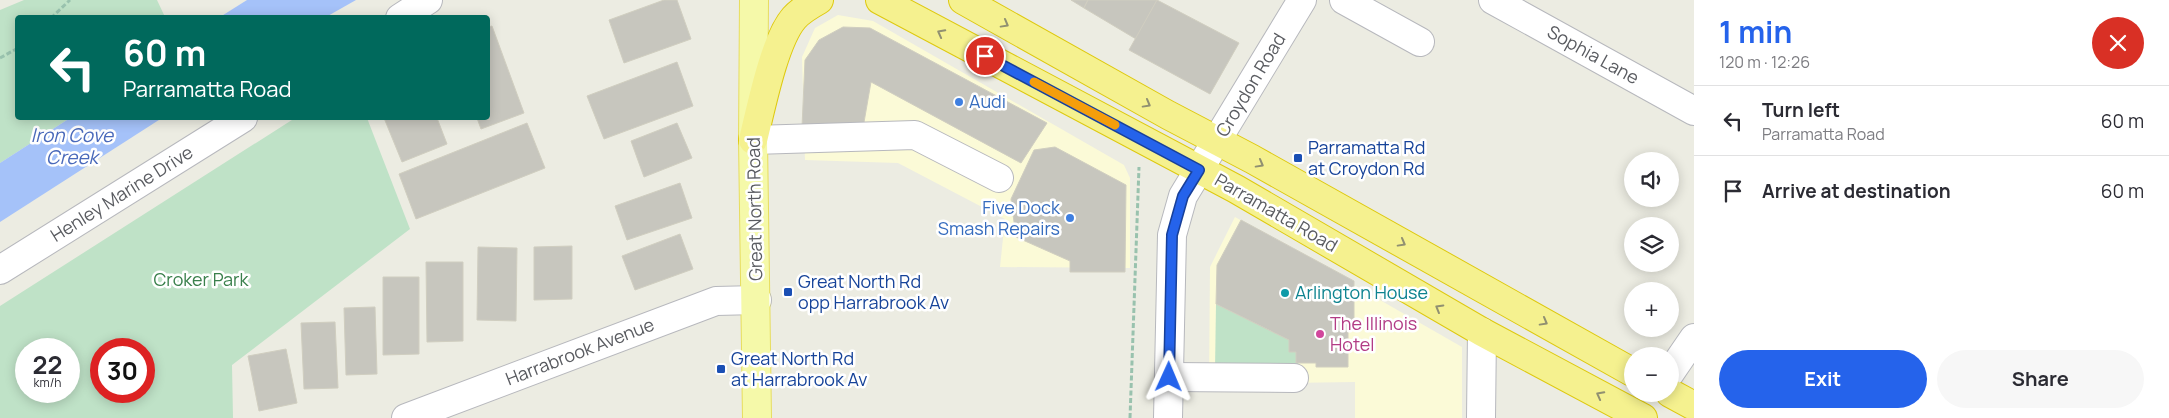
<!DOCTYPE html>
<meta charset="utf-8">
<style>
:root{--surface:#fff;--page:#f7f7f7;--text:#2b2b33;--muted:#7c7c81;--line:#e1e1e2;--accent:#2563eb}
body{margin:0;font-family:Manrope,sans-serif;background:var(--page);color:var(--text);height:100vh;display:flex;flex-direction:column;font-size:19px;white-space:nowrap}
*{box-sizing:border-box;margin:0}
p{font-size:16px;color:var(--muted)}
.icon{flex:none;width:28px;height:28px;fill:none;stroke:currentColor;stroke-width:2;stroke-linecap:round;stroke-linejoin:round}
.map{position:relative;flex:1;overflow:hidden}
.drawer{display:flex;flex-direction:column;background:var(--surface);width:475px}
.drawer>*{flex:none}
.banner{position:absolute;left:15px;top:15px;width:475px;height:105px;border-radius:5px;box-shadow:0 2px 12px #0003;background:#00695c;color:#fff;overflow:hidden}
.tools{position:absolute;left:1624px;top:152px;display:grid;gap:10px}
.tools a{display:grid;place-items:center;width:55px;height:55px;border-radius:50%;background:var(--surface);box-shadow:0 2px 12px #0003;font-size:25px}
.speed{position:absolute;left:15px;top:338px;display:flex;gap:10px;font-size:25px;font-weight:700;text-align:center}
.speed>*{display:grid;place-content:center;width:65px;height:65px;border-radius:50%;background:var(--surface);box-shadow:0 2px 12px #0003;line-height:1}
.speed small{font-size:12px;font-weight:400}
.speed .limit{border:8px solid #d22;background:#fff;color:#111}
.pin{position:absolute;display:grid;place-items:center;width:42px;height:42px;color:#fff;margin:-21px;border:2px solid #fff;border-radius:50%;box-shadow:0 1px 5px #0007}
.me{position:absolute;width:55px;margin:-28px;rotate:1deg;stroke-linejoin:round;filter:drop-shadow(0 0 4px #0008)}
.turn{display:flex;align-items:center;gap:18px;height:105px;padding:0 25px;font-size:22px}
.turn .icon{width:65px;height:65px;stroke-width:2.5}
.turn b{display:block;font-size:35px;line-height:42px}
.round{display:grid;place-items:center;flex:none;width:52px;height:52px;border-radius:26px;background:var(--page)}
.head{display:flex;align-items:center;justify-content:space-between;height:85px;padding:0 25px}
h1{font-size:30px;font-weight:700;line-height:38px;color:var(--accent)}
.action{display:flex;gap:10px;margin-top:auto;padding:10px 25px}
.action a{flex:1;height:58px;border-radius:30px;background:var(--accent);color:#fff;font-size:20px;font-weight:700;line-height:58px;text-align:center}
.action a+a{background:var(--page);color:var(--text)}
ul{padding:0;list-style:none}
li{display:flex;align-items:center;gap:15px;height:70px;padding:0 25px;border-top:1px solid var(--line)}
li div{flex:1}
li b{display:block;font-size:19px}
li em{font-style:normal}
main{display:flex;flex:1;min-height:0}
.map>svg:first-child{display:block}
.commercial{fill:#fbfad7}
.green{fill:#bfe2c7;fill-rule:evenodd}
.water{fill:#a5c2f9}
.building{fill:#c7c6be;stroke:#d0cec0}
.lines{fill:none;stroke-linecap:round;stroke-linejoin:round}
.minor-casing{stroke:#b7b8bd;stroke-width:30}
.major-casing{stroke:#e7dd5f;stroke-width:30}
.highway-casing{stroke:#dec90f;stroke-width:30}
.path{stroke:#99c2ae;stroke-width:3;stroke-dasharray:5 2.5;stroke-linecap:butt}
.minor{stroke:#fff;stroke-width:28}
.major{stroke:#f5f9a9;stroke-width:28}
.highway{stroke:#f5f18f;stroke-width:28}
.oneway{stroke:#909071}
.route-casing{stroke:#184099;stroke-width:12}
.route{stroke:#2563eb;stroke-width:9}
.slow{stroke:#f59e0b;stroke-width:9}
.shop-dot{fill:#3f7fe0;stroke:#fff;stroke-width:2}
.transit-dot{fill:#1a4fb4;stroke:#fff;stroke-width:2}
.culture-dot{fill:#0f9aa8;stroke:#fff;stroke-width:2}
.hotel-dot{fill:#d1479c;stroke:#fff;stroke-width:2}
.labels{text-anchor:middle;stroke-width:5;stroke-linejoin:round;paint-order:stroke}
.street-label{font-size:18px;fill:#5a5c61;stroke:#fff}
.shop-label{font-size:18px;fill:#366cbe;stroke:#fff;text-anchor:start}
.transit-label{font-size:18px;fill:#164399;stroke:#fff;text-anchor:start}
.park-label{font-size:18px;fill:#3a804c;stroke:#fff}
.culture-label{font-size:18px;fill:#0d838f;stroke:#fff;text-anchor:start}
.hotel-label{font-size:18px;fill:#b23c85;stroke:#fff;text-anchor:start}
.water-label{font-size:19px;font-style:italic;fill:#4969ba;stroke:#fff}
</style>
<main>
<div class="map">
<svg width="1694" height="418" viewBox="0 0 1694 418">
<rect width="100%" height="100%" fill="#ecece2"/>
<g class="commercial">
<polygon points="838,15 873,21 1124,165 1130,178 1130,268 1000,267 1005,219 898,163 805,160 802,57 815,28"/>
<polygon points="1235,217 1462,347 1462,418 1355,418 1355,382 1209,384 1210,267"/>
</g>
<g class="green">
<polygon points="24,0 157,0 165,17 18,18 18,118 70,118 0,163 0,10"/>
<path d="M295 118H367L410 229 232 365 233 418H0V306ZM26 349H69V391H26ZM101 349H144V391H101Z"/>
<polygon points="1216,304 1289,340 1299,351 1298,370 1215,370"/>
</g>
<g class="water">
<polygon points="247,0 356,0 326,17 220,17"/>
<polygon points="70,118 162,118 0,222 0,163"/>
</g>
<g class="building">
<polygon points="664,0 677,0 691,39 624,63 609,20"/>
<polygon points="1071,0 1088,0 1084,8"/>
<polygon points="1088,0 1157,0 1136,39 1084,8"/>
<polygon points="1157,0 1239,43 1210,94 1129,50"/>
<polygon points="492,26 524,113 481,129 477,118 488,118 488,27"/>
<polygon points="843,27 870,28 1047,123 1021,163 871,82 863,128 802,127 805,60 819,40"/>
<polygon points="677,62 693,106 604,139 587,96"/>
<polygon points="384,118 437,118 447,144 402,162"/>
<polygon points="527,123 545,168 416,219 399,174"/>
<polygon points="677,123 692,158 644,177 631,141"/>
<polygon points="1055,147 1126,185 1125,272 1070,272 1070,261 1016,237 1011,199 1034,150"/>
<polygon points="680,183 692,218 627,240 615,206"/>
<polygon points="1241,220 1354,281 1354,326 1348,326 1348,367 1316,367 1316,363 1296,363 1296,352 1289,352 1289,340 1216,304 1217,265"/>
<polygon points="680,234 693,269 635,290 622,256"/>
<polygon points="572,246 572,299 534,300 534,247"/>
<polygon points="478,247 517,248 516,321 477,320"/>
<polygon points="426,262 463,262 463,341 427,342"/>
<polygon points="383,277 419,277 419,354 383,355"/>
<polygon points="375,307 377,374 346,375 344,308"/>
<polygon points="335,322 338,388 304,389 301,323"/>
<polygon points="286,349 297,403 259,411 248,356"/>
</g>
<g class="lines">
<g class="minor-casing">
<g id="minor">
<polyline points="1344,0 1420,42"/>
<polyline points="1493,0 1694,111"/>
<polyline points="400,18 428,0"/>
<polyline points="753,140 915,135 999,178"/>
<polyline points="0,270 243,118"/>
<polyline points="1670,373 1694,338"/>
<polyline points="1169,377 1294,378"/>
<polyline points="406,418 716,301 757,300"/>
<polyline points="1168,418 1172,235 1183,196 1302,0"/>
<polyline points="1481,418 1482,332"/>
</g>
</g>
<g class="major-casing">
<polyline id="major" points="754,0 753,140 757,418"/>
</g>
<g class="highway-casing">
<g id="highway">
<polyline points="880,0 1236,189 1482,332 1643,418"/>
<polyline points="963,0 1168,115 1252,159 1632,372"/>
<path d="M753 140C761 108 774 41 794 18 801 10 810 5 819 0"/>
<polyline points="1670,393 1694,406"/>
</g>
</g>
<g class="path">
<polyline points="51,18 70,0"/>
<polyline points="0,58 18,48"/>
<polyline points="1130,418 1139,167"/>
</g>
<use href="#minor" class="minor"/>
<use href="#major" class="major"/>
<use href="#highway" class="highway"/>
</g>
<defs><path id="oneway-chevron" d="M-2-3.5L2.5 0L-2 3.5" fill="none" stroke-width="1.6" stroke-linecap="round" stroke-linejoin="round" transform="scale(1.25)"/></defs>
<g class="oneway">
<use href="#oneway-chevron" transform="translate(1005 24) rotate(29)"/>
<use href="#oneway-chevron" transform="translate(941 33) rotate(-152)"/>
<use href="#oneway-chevron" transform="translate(1147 104) rotate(29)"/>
<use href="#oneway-chevron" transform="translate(1260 164) rotate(29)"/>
<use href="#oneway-chevron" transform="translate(1402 243) rotate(29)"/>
<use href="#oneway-chevron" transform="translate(1439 308) rotate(-150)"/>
<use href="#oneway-chevron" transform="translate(1544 322) rotate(29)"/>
<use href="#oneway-chevron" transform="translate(1600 395) rotate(-152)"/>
</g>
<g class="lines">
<g class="route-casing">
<polyline id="route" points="985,56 1199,170 1183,196 1172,235 1169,377"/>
</g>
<use href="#route" class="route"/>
<polyline class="slow" points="1034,82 1115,125"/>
</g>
<g class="shop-dot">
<circle cx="959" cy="102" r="5"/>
<circle cx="1070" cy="218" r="5"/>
</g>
<g class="transit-dot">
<rect x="1293" y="153" width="10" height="10" rx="2.5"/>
<rect x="783" y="287" width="10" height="10" rx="2.5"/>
<rect x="716" y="364" width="10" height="10" rx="2.5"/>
</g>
<circle class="culture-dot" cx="1285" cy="293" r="5"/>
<circle class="hotel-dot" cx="1320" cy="334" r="5"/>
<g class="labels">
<g class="street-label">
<text transform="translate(1593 55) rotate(29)" y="6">Sophia Lane</text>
<text transform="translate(1251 85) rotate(-59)" y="6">Croydon Road</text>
<text transform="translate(122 194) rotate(-32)" y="6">Henley Marine Drive</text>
<text transform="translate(755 209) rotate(-91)" y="6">Great North Road</text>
<text transform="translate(1276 213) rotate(30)" y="6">Parramatta Road</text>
<text transform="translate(580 352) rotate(-21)" y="6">Harrabrook Avenue</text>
</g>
<g class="shop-label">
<text x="969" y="108">Audi</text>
<text x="1060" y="214" text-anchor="end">Five Dock<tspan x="1060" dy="21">Smash Repairs</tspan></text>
</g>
<g class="transit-label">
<text x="1308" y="154">Parramatta Rd<tspan x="1308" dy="21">at Croydon Rd</tspan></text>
<text x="798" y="288">Great North Rd<tspan x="798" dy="21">opp Harrabrook Av</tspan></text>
<text x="731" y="365">Great North Rd<tspan x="731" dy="21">at Harrabrook Av</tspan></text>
</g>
<g class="park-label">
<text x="201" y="286">Croker Park</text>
</g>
<g class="culture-label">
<text x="1295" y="299">Arlington House</text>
</g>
<g class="hotel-label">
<text x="1330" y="330">The Illinois<tspan x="1330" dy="21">Hotel</tspan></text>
</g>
<g class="water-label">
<text x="72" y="142">Iron Cove<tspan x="72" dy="22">Creek</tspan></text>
</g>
</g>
</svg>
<div class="tools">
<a><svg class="icon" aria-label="sound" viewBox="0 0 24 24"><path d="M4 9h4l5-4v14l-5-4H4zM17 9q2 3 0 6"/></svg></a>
<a><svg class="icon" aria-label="layers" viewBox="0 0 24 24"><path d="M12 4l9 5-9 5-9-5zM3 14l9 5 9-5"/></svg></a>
<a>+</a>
<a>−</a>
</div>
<div class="speed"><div>22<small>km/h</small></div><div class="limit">30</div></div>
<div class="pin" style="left:985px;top:56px;background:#d93025"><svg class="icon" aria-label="arrive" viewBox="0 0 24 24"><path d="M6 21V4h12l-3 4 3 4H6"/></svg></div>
<svg class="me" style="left:1169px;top:377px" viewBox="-20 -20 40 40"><path d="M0-17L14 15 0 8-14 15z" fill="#2563eb" stroke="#fff" stroke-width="4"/></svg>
<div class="banner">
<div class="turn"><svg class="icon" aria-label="left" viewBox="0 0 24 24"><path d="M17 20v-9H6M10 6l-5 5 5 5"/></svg><div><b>60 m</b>Parramatta Road</div></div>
</div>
</div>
<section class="drawer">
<div class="head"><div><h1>1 min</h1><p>120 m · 12:26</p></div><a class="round" style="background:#d93025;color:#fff"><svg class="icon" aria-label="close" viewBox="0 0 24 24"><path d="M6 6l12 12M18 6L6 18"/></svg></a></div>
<ul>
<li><svg class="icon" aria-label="left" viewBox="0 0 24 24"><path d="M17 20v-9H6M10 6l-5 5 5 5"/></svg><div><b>Turn left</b><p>Parramatta Road</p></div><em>60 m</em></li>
<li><svg class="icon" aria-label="arrive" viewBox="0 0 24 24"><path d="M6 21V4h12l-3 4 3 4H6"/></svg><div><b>Arrive at destination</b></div><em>60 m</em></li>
</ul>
<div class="action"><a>Exit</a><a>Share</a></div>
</section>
</main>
